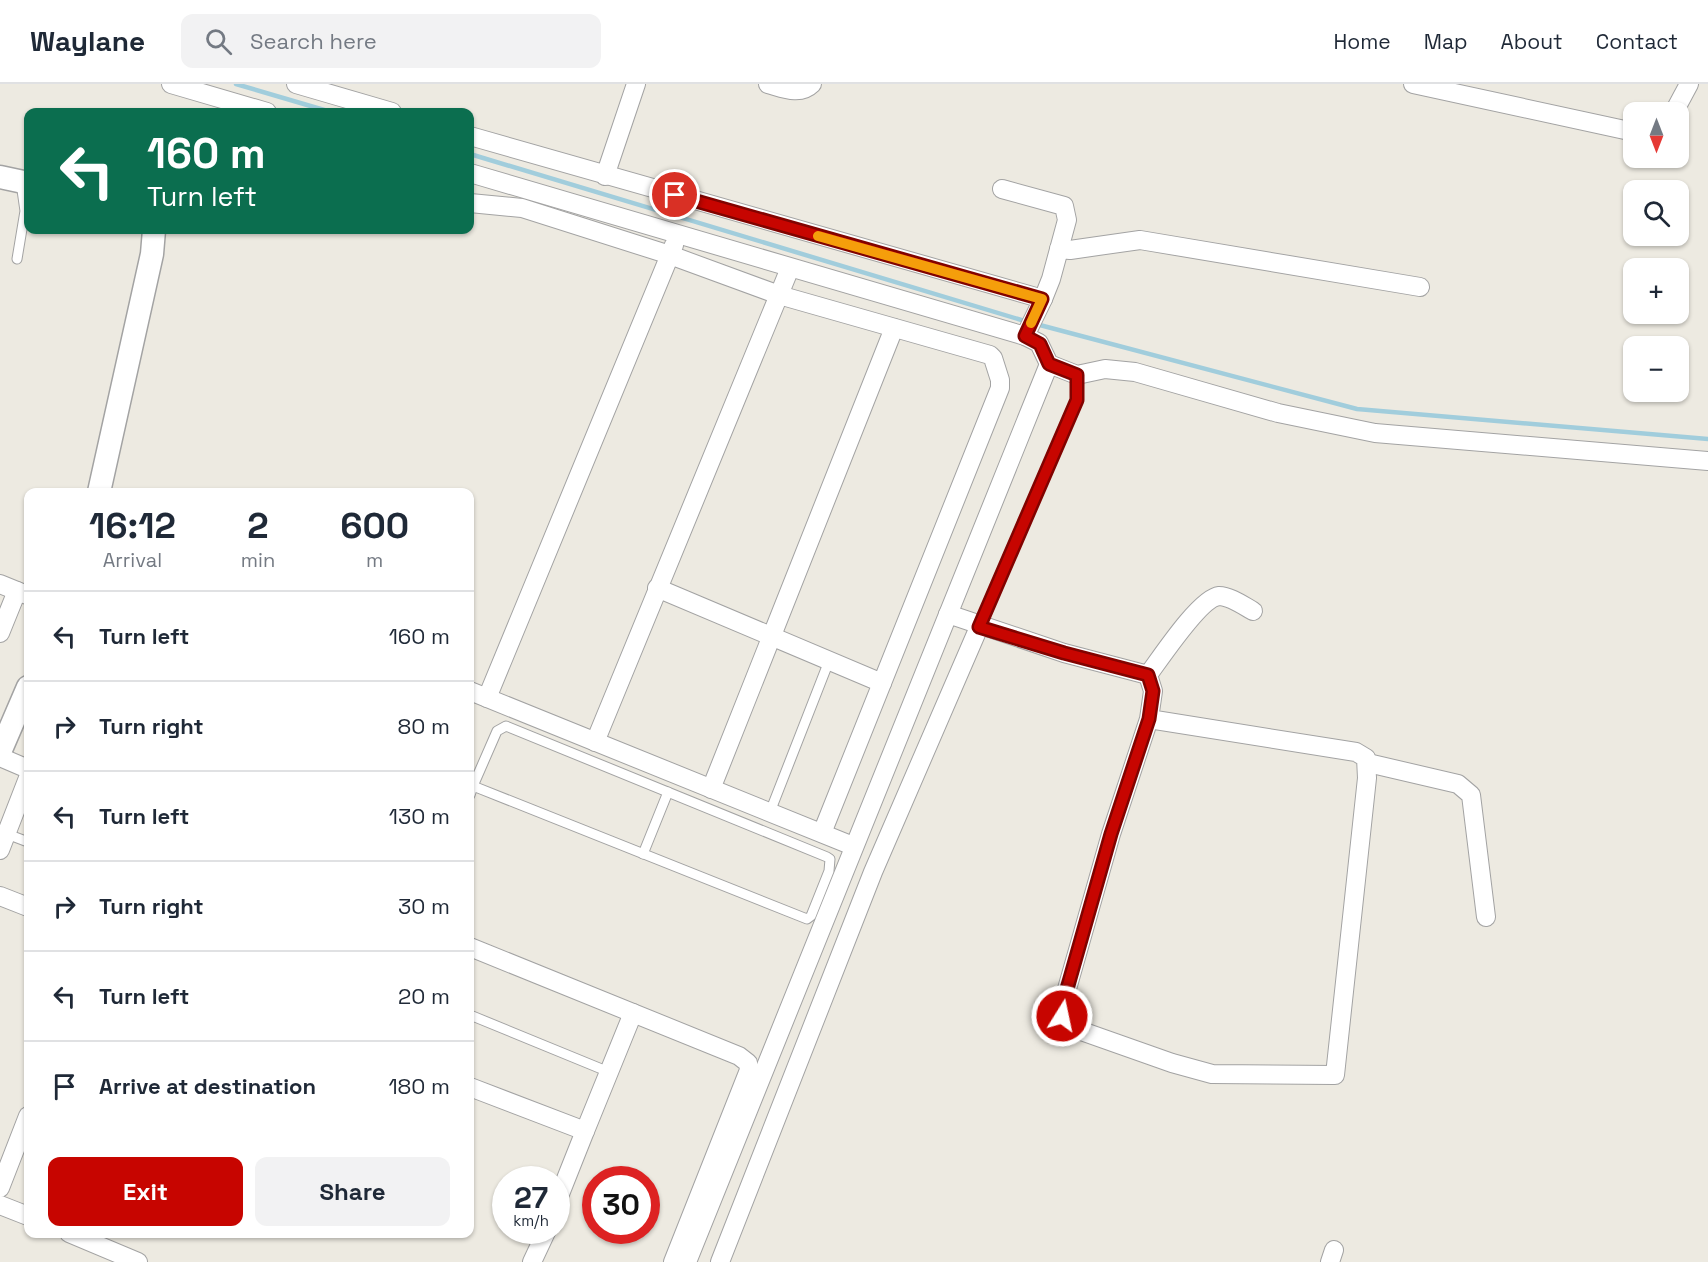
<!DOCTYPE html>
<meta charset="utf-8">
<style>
:root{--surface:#fff;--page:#f2f2f3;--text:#1f2937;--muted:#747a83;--line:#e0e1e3;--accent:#c70500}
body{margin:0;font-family:"Space Grotesk",sans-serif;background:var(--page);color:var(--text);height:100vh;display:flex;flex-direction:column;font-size:22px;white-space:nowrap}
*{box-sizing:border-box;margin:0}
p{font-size:20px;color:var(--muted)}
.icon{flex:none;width:33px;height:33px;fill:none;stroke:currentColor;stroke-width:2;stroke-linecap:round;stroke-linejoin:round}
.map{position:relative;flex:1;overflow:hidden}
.panel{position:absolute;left:24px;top:404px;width:450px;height:750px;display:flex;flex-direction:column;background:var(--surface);border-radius:12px;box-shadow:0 2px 4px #0004}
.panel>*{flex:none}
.hud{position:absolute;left:24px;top:24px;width:450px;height:126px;border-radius:12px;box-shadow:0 2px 4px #0004;background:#0b6e4f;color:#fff;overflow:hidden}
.needle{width:39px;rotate:180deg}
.controls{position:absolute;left:1623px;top:18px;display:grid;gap:12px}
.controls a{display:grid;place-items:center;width:66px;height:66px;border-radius:12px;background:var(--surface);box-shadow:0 2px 4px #0004;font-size:30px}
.speed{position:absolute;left:492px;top:1082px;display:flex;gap:12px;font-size:30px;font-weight:700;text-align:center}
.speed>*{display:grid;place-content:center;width:78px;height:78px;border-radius:50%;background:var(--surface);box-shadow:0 2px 4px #0004;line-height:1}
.speed small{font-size:15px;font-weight:400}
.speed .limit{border:9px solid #d22;background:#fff;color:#111}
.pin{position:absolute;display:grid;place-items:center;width:51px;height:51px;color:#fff;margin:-26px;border:3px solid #fff;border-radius:50%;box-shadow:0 2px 6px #0007}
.me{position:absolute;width:66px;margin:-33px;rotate:10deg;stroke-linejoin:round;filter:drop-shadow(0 0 4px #0008)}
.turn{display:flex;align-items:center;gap:21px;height:126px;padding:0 24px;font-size:27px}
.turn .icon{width:78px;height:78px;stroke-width:2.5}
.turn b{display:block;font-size:42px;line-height:51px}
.eta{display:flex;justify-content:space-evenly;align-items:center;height:102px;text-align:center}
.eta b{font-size:36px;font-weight:700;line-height:42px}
.cta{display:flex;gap:12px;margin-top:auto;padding:12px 24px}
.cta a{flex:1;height:69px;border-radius:12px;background:var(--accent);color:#fff;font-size:24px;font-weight:700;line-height:69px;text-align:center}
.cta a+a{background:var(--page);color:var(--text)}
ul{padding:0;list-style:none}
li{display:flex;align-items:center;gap:18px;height:90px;padding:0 24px;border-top:2px solid var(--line)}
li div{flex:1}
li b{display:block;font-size:22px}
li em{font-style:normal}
header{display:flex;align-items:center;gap:36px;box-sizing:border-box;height:84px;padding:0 30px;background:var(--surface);border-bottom:2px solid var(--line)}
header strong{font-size:28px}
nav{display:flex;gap:33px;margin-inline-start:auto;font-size:21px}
.search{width:420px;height:54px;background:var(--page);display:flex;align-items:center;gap:15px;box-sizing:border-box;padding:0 21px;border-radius:12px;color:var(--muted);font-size:22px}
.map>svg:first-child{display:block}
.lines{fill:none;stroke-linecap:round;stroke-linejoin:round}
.stream{stroke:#a1cddc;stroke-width:4.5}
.service-casing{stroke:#a3a3a3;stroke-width:11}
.minor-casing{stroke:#a3a3a3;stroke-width:20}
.tertiary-casing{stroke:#a3a3a3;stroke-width:25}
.service{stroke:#fff;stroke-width:9}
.minor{stroke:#fff;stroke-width:18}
.tertiary{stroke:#fff;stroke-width:22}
.route-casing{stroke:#810300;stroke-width:15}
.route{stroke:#c70500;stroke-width:10}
.slow{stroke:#f59e0b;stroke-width:10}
</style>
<header>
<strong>Waylane</strong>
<div class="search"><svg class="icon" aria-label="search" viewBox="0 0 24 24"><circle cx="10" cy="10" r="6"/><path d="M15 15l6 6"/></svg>Search here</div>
<nav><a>Home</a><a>Map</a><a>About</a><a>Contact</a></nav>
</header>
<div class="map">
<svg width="1708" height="1178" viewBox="0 0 1708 1178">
<rect width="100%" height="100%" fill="#edeae1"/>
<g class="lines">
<g class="stream">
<polyline points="236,0 331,28"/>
<polyline points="470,70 1028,238"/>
<polyline points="1036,240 1357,325 1708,355"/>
</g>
<g class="service-casing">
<g id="service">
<polyline points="17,175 25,127 21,99"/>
<polyline points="979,543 1077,316 1077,291"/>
<polyline points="470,711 473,702 497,647 506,642 827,773 830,775 829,787 811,832 807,835 473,702"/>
<polyline points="770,728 829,577"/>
<polyline points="7,750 28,758"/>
<polyline points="643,770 668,708"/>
<polyline points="470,931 609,988"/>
</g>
</g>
<g class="minor-casing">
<g id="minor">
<polyline points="171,0 267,28"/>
<polyline points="296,0 392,28"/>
<path d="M768 0C783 4 800 12 812 0"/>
<polyline points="1413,0 1634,48"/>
<polyline points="1674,28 1689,0"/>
<polyline points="470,52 1043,215 1025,252"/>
<polyline points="470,89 1025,252 1039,259 1049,280 1077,291 1105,285 1135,288 1278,329 1375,349 1708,377"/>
<polyline points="605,92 636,0"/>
<polyline points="1002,105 1064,122 1067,136 1051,195 1043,215"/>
<polyline points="470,119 522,124 670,171 779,211 990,271 993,274 1000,296 1000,304 822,749"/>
<polyline points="1059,165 1070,166 1140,156 1420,203"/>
<polyline points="0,500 27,511"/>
<polyline points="657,504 882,599"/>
<polyline points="948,530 1064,569 1148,591"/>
<polyline points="0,549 17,507"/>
<polyline points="1148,591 1153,607 1149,635 1111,750 1061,926 1065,937 1070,943 1172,979 1212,990 1335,991 1367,694 1366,674 1356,668 1149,635"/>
<path d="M1148 591C1160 575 1200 514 1219 512 1230 512 1244 522 1253 527"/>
<polyline points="470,607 853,762"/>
<polyline points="487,614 674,161"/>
<polyline points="595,658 790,184"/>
<polyline points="0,673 28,685"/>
<polyline points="1368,679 1458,700 1471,711 1486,833"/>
<polyline points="711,705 894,244"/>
<polyline points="0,766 28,694"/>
<polyline points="0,812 28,823"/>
<polyline points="470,863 739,972 748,979 749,986 673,1178"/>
<polyline points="470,1003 585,1047 633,929"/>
<polyline points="0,1104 28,1032"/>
<polyline points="556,1120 585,1047"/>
<polyline points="0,1121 28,1132"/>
<polyline points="69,1149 138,1178"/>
<polyline points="532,1178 547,1146"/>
<polyline points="687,1178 1049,280"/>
<polyline points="720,1178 873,788 979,543"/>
<polyline points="1330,1178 1334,1166"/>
</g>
</g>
<g class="tertiary-casing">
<g id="tertiary">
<polyline points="0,93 28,99"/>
<polyline points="99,408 152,170 154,146"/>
<polyline points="0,668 28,603"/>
</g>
</g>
<use href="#service" class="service"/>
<use href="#minor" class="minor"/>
<use href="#tertiary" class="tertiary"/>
</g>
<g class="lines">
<g class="route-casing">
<polyline id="route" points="675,111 1042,215 1025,252 1040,260 1049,280 1077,291 1077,316 979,543 1064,569 1148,591 1153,607 1149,635 1111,750 1061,926 1062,932"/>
</g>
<use href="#route" class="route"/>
<polyline class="slow" points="818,152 1042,215 1031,239"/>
</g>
</svg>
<div class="controls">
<a><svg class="needle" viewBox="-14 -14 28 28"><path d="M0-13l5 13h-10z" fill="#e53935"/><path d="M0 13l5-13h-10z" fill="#747a83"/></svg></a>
<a><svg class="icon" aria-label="search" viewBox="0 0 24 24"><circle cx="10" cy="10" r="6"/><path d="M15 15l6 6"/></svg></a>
<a>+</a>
<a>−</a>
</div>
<div class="speed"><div>27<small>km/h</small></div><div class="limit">30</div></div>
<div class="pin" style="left:675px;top:111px;background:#d93025"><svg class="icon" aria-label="arrive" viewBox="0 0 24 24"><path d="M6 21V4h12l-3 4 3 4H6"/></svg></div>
<svg class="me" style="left:1062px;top:932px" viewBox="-20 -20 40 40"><circle r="17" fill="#c70500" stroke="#fff" stroke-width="3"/><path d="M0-11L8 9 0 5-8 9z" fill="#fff"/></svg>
<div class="hud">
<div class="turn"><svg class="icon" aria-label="left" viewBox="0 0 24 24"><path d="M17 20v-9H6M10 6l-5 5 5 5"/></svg><div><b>160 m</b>Turn left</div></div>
</div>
<section class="panel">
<div class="eta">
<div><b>16:12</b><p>Arrival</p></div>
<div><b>2</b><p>min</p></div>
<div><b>600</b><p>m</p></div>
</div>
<ul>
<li><svg class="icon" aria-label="left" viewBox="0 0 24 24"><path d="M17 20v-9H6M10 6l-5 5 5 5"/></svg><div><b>Turn left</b></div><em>160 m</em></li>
<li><svg class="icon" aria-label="right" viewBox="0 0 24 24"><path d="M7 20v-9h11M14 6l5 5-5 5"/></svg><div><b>Turn right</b></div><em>80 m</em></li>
<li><svg class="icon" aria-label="left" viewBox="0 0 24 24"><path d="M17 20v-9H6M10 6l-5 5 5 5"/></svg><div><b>Turn left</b></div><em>130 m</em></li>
<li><svg class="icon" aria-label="right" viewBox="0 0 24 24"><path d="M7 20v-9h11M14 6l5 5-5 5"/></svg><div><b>Turn right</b></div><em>30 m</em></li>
<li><svg class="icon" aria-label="left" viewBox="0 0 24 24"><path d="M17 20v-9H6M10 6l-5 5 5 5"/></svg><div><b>Turn left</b></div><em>20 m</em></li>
<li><svg class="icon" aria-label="arrive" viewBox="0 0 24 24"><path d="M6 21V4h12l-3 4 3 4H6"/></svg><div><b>Arrive at destination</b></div><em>180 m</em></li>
</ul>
<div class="cta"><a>Exit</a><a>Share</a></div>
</section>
</div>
